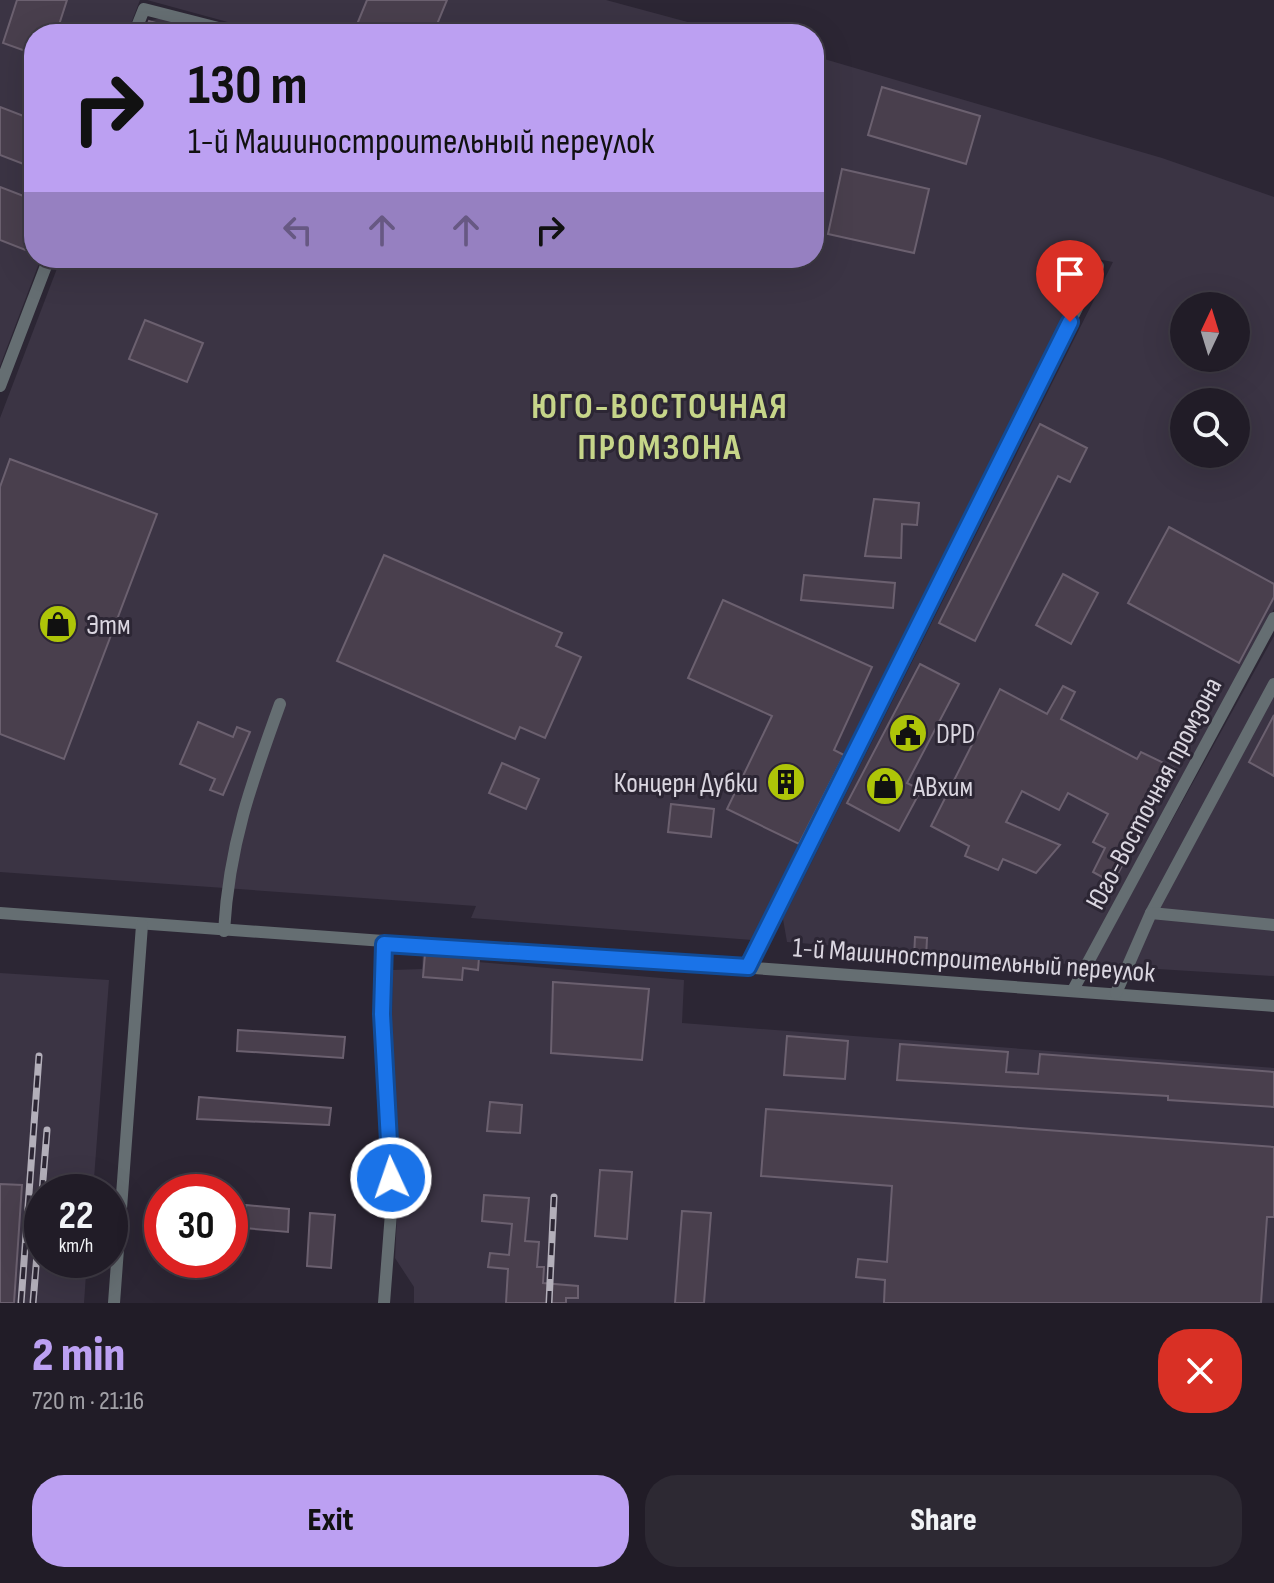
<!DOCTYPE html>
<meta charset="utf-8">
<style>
:root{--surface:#211c27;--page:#2d2933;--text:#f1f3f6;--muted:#a2a1a7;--line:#3e3a44;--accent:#bca0f2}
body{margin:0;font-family:"Sofia Sans Condensed",sans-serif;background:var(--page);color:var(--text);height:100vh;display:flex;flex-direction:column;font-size:30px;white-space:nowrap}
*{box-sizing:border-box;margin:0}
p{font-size:26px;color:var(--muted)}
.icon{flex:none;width:44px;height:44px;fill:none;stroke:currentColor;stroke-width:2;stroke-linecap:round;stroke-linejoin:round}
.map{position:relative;height:1303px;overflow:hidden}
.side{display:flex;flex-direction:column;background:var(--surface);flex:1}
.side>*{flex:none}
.banner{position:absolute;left:24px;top:24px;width:800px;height:244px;border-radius:32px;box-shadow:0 8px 32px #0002,0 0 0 2px var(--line);background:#bca0f2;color:#111;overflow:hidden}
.needle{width:52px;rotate:4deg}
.buttons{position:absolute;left:1170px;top:292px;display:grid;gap:16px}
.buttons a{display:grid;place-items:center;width:80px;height:80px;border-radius:50%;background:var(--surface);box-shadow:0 8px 32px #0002,0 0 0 2px var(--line);font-size:40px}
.speed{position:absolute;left:24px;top:1174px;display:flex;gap:16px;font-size:40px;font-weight:700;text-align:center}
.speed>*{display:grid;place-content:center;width:104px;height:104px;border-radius:50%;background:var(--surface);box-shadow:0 8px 32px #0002,0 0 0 2px var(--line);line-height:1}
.speed small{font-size:20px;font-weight:400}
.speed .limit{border:12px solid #d22;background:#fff;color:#111}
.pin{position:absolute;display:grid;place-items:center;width:68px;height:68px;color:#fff;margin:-82px -34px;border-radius:50% 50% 50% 0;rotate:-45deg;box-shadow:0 0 8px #0007}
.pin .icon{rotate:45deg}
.me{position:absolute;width:88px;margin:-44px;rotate:357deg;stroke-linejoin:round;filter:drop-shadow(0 0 6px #0008)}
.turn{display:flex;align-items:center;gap:28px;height:168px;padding:0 32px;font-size:36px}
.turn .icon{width:104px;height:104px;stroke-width:2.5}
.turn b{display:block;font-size:56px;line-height:68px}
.lanes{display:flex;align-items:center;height:76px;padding:0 32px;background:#0003;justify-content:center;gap:40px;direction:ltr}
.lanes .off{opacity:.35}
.round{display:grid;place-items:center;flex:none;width:84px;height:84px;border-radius:32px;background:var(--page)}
.head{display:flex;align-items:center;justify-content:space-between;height:136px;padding:0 32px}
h1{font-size:48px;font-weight:800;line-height:60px;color:var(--accent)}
.cta{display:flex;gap:16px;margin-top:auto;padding:16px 32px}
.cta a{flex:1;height:92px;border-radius:32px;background:var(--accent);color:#111;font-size:32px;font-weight:800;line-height:92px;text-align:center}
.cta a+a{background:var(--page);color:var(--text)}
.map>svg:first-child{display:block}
.industrial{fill:#3b3444;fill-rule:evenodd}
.building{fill:#493f4d;stroke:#6b606f;stroke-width:2}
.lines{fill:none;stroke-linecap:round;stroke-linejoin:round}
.minor{stroke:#656e72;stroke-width:12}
.rail-casing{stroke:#b3afba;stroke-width:7}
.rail{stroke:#2c2634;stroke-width:4;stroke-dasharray:12;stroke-linecap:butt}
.route-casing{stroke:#114b97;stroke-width:20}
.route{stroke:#1a73e8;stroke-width:14}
.labels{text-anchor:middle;stroke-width:6;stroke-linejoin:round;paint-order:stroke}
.poi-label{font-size:28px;fill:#dad6e0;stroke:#2c2634;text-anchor:start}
.street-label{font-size:28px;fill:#dad6e0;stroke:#2c2634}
.district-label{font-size:36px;font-weight:bold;letter-spacing:2px;fill:#c6d589;stroke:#2c2634}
</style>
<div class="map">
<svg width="1274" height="1303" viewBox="0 0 1274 1303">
<rect width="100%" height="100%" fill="#2c2634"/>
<g class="industrial">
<polygon points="0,0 140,0 127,34 34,34 34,258 41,258 0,366"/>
<polygon points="147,0 606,0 732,34 272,34"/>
<polygon points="163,18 218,34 146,34 152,20"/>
<path d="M814 56 1162 158 1274 197V609L1081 965 787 942 783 919 1113 262 1092 258 752 940 471 918 476 906 0 872V418L61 258H814ZM1184 306H1236V358H1184ZM1184 402H1236V454H1184Z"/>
<polygon points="1274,636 1274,976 1092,965"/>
<polygon points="423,949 478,954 478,962 684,980 682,1023 1274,1068 1274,1303 414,1303 414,1287 395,1258 399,1175 391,1055 393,970 422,969"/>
<polygon points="0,973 109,980 93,1192 42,1192 42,1260 87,1260 84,1303 0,1303"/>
</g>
<g class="building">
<polygon points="17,0 67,0 56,34 34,34 34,54 3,43"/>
<polygon points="367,0 447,0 433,34 353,34"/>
<polygon points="149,21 183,31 183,34 144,34"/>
<polygon points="882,87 980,116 966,164 868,135"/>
<polygon points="0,107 34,120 34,168 0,155"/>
<polygon points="842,169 929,189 914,253 828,234"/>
<polygon points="0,187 34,200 34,237 28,251 0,240"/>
<polygon points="145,320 203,343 187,382 129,359"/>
<polygon points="1040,424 1087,448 1070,482 1058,476 975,641 939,623"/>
<polygon points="10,459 157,514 64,759 0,734 0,487"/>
<polygon points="874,499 919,503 917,525 902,524 901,558 865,556"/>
<polygon points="1169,527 1274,584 1274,597 1239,663 1128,603"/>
<polygon points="384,555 562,633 556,646 581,657 545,738 520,727 515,739 337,661"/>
<polygon points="1063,574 1098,593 1071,644 1036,625"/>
<polygon points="804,575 895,583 893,608 801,600"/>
<polygon points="723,600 872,667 834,750 844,755 799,844 727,809 772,716 688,678"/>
<polygon points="920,664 959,684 907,783 921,790 899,831 847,803"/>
<polygon points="1063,686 1075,692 1061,719 1137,759 1141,752 1174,768 1113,883 1093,872 1105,848 1093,842 1108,814 1068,793 1059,810 1022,791 1006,822 1060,845 1036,873 1003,859 998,870 965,856 969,846 931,826 1000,689 1047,714"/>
<polygon points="1274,715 1274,776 1249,762"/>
<polygon points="198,722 233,737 237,727 250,732 223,795 210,790 215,779 180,764"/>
<polygon points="502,763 539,779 526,809 489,793"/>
<polygon points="671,804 714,809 711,837 668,832"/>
<polygon points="915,937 927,938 926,959 914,958"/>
<polygon points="425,954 479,958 478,970 463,968 462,980 423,977"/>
<polygon points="553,982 649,989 642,1060 551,1053"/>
<polygon points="238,1030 345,1037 343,1058 237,1051"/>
<polygon points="787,1036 848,1041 845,1079 784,1075"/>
<polygon points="900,1044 1008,1052 1006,1072 1038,1074 1040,1054 1274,1072 1274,1107 1168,1100 1168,1096 897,1080"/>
<polygon points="199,1097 331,1108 329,1125 197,1119"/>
<polygon points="490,1102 522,1105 520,1133 487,1131"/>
<polygon points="766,1109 1274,1147 1274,1217 1267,1217 1261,1303 884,1303 885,1280 856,1277 858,1259 887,1262 892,1186 761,1176"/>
<polygon points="600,1170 632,1172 627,1239 595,1236"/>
<polygon points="0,1184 22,1185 14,1303 0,1303"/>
<polygon points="484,1195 529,1198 525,1241 539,1242 537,1267 544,1267 543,1283 578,1286 578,1298 566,1298 566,1303 506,1303 508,1269 488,1267 490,1253 509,1255 512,1224 482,1221"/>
<polygon points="246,1205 289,1209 288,1232 244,1228"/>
<polygon points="682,1211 711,1213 704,1303 675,1303"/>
<polygon points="310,1213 335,1215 331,1268 307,1266"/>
</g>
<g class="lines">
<g class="minor">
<polyline points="134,34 144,9 242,34"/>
<polyline points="0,386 49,258"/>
<polyline points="0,913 1274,1006"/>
<polyline points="1151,913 1274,684"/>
<path d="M224 931C229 845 251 784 280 704"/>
<polyline points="384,944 382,1014 392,1200 384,1303"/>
<polyline points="748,967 1098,266"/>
<polyline points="1073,990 1274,618"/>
<polyline points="1116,993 1151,913 1274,925"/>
<polyline points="114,1303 142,925"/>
</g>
<g class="rail-casing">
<g id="rail">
<polyline points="42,1192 47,1130"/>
<polyline points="21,1303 39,1056"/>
<polyline points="33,1303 42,1193"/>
<polyline points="549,1303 554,1197"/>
</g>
</g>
<use href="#rail" class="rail"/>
</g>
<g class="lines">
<g class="route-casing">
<polyline id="route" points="391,1178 382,1014 384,944 748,967 1070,322"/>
</g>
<use href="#route" class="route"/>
</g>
<defs>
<g id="shop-disc" transform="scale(2)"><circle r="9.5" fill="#aec508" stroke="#2c2634"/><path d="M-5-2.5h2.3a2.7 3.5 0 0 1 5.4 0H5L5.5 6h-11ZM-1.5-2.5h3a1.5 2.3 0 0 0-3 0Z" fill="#111"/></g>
<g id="civic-disc" transform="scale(2)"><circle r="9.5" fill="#aec508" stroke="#2c2634"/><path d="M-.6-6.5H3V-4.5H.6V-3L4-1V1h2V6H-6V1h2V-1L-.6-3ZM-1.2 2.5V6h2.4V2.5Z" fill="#111"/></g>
<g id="building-disc" transform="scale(2)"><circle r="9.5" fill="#aec508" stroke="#2c2634"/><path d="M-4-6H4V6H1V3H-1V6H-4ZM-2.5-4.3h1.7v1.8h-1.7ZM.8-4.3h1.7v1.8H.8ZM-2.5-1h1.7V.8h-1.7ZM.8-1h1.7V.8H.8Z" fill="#111"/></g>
</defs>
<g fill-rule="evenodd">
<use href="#shop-disc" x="58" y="624"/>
<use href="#civic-disc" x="908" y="733"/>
<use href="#building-disc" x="786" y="782"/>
<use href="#shop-disc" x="885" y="786"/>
</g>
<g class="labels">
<g class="poi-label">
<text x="86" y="634">Этм</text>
<text x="936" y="743">DPD</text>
<text x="758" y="792" text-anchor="end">Концерн Дубки</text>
<text x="913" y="796">АВхим</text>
</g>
<g class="street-label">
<text transform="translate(1153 793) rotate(-62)" y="10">Юго-Восточная промзона</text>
<text transform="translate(974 959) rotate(4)" y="10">1-й Машиностроительный переулок</text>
</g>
<g class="district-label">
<text x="660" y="418">ЮГО-ВОСТОЧНАЯ<tspan x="660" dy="41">ПРОМЗОНА</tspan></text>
</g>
</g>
</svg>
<div class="buttons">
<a><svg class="needle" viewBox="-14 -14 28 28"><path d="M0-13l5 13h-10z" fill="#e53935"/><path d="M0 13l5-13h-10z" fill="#a2a1a7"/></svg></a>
<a><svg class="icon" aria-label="search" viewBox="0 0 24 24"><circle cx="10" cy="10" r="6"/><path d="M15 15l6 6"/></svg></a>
</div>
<div class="speed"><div>22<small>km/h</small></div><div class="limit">30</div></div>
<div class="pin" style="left:1070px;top:322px;background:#d93025"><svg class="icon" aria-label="arrive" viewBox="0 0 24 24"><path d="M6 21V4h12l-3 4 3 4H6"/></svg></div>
<svg class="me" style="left:391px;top:1178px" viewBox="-20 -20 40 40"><circle r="17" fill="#1a73e8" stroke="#fff" stroke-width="3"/><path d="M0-11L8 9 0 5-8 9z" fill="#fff"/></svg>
<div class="banner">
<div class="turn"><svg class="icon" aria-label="right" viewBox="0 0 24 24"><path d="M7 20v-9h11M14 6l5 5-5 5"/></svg><div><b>130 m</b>1-й Машиностроительный переулок</div></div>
<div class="lanes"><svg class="icon off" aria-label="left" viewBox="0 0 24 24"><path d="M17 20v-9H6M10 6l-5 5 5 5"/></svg><svg class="icon off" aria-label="ahead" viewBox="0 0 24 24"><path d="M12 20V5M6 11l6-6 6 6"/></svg><svg class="icon off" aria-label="ahead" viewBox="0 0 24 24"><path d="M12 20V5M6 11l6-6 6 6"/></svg><svg class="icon" aria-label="right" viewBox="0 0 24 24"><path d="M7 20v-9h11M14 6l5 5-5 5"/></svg></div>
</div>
</div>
<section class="side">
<div class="head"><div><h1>2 min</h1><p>720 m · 21:16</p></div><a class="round" style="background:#d93025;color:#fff"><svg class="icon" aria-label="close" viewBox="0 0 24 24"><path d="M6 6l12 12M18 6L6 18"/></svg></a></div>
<div class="cta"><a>Exit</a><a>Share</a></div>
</section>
